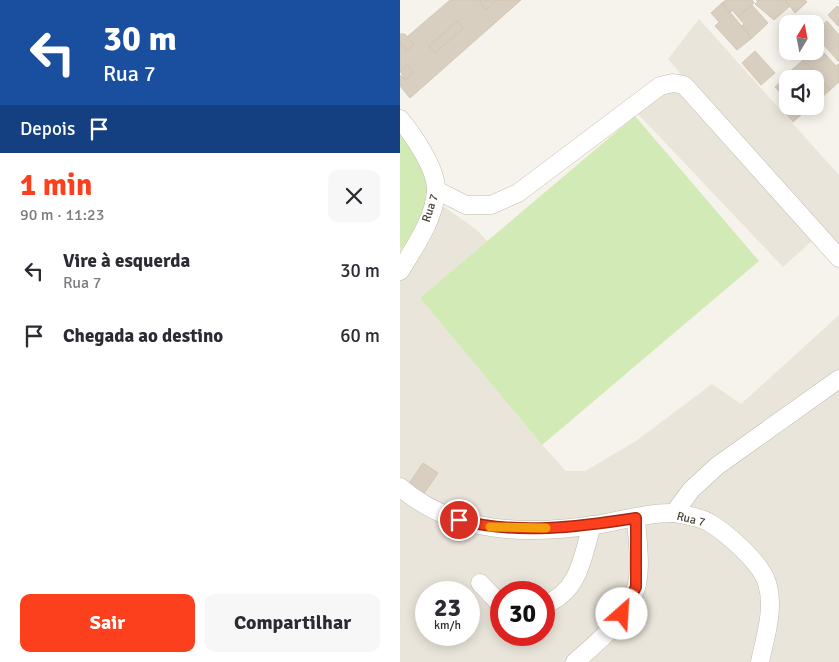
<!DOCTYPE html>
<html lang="pt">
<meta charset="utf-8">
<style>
:root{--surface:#fff;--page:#f7f7f7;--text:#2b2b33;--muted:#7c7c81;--accent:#fc3f1d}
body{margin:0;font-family:Signika,sans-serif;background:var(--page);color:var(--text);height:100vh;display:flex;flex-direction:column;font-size:19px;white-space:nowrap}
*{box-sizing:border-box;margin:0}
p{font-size:16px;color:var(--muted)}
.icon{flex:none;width:28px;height:28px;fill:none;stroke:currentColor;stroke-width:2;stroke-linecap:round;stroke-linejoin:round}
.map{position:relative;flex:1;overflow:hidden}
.side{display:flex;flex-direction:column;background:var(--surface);width:400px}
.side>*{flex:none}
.banner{background:#1a4fa0;color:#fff;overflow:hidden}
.needle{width:32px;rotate:10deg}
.tools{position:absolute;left:379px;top:15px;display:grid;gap:10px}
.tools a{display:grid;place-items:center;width:45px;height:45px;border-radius:10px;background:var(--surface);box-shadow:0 2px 12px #0003;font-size:25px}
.speed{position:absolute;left:15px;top:581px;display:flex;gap:10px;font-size:25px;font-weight:700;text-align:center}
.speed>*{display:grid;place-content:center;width:65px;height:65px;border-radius:50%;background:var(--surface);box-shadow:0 2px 12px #0003;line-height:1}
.speed small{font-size:12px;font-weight:400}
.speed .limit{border:8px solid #d22;background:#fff;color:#111}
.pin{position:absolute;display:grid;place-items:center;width:42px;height:42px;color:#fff;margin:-21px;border:2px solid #fff;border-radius:50%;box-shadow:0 1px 5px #0007}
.me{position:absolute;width:55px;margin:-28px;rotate:26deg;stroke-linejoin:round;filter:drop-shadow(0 0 4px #0008)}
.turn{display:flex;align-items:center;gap:18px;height:105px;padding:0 20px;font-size:22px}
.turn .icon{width:65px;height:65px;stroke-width:2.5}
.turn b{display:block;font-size:35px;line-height:42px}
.then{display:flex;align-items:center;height:48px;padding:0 20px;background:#0003;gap:10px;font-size:19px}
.round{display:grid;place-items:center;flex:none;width:52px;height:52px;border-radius:10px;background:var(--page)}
.overview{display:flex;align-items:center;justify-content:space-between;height:85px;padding:0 20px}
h1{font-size:30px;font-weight:700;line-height:38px;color:var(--accent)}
.primary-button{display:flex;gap:10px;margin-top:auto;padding:10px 20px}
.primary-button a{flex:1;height:58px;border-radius:10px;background:var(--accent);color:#fff;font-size:20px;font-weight:700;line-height:58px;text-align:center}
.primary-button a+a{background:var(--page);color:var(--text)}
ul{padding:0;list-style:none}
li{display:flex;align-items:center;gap:15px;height:65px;padding:0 20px}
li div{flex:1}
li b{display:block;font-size:19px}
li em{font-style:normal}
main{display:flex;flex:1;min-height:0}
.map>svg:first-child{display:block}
.residential{fill:#eae5da;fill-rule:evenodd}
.green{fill:#d2eab5}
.building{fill:#d8cfc1;stroke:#d3c7b4;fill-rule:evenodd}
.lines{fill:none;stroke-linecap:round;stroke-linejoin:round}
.street-casing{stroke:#c2bbae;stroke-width:19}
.street{stroke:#fff;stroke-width:18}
.route-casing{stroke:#a42913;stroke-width:12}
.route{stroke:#fc3f1d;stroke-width:9}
.slow{stroke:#f59e0b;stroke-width:9}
.labels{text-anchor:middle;stroke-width:4;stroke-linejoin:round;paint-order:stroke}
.street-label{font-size:12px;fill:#4b4439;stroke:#fff}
</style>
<main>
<section class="side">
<div class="banner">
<div class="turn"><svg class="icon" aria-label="left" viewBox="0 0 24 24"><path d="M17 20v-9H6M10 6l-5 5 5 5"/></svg><div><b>30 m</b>Rua 7</div></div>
<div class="then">Depois<svg class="icon" aria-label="arrive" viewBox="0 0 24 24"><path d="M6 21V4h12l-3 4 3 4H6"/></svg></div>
</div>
<div class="overview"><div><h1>1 min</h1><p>90 m · 11:23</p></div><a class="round"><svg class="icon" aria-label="close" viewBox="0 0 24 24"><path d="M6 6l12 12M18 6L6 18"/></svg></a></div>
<ul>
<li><svg class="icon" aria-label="left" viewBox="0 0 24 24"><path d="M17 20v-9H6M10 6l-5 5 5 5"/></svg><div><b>Vire à esquerda</b><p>Rua 7</p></div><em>30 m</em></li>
<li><svg class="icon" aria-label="arrive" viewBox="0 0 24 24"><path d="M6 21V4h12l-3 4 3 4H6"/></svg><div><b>Chegada ao destino</b></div><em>60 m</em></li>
</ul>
<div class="primary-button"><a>Sair</a><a>Compartilhar</a></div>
</section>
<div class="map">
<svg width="439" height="662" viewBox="0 0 439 662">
<rect width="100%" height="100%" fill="#f6f3ec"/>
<g class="residential">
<polygon points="299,19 439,175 439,251 422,232 383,267 238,114 280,73 268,59"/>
<path d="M40 204 77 230 88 242 20 298 136 438 166 471H185L236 441 312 384 341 404 439 315V662H0V247L12 251ZM26 592H69V635H26ZM101 592H144V635H101Z"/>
</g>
<g class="green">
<polygon points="235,116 359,261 142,445 20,298"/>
<polygon points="0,127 36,190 12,251 0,247"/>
</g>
<g class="building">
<path d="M50 0H82L80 2 86 10 97 0H121L10 98 0 86V75L5 80 14 72 7 65 0 71V34L7 37ZM58 21 63 28 35 53 29 46Z"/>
<polygon points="82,0 97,0 86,10 80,2"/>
<polygon points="326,0 352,0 354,3 338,17 332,10 330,13 322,3"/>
<polygon points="356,0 385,0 390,6 374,20 355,4 358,2"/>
<polygon points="385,0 405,0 407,2 395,13"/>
<polygon points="322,3 352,38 337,50 315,26 319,22 311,13"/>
<polygon points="352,5 368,23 352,38 342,26 344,24 338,17"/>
<polygon points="437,6 439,8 439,27 428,15"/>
<polygon points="58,21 63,28 35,53 29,46"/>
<polygon points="427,21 439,35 439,62 415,35 415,31"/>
<polygon points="0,34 5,34 14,45 8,51 0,42"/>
<polygon points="415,43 436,66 439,64 439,82 430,90 398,54 400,51 415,51"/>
<polygon points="355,51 375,73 361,85 342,63"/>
<polygon points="403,60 430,90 415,103 415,79 392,79 387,74"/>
<polygon points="7,65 14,72 5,80 0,71"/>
<polygon points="387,77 388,79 388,106 411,106 393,122 379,106 387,100 375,87"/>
<polygon points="23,463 38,473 23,495 8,485"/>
</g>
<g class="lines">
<g class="street-casing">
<g id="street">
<path d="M0 119C13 135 37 169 36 191 35 218 14 248 0 271"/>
<polyline points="36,190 66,205 91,205 118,193 260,86 273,83 284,85 439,258"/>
<path d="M0 487C54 534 127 535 195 525 219 521 250 512 274 513 283 514 302 518 310 523 328 534 362 564 367 583 375 609 365 637 360 662"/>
<polyline points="274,513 291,490 317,466 439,379"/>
<polyline points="80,583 101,605"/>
<path d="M144 605C180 591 182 558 192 525"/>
<path d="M175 662C198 642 227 618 236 588 242 567 237 539 236 518"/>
</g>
</g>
<use href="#street" class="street"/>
</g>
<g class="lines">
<g class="route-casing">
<path id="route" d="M59 520C118 535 178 527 236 518V587L222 614"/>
</g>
<use href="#route" class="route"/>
<polyline class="slow" points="90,527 146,528"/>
</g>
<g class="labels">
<g class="street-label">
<text transform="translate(30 208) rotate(-72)" y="4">Rua 7</text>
<text transform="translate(291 519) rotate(14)" y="4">Rua 7</text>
</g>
</g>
</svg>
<div class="tools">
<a><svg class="needle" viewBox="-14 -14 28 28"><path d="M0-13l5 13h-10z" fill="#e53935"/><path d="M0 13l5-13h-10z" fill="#7c7c81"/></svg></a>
<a><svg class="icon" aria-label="sound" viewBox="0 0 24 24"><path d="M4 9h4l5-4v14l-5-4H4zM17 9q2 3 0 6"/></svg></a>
</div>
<div class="speed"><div>23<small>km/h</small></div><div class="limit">30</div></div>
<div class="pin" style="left:59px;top:520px;background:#d93025"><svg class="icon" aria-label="arrive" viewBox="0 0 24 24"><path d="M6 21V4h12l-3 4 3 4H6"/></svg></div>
<svg class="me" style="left:222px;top:614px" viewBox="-20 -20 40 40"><circle r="19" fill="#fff"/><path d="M0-13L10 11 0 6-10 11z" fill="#fc3f1d"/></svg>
</div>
</main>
